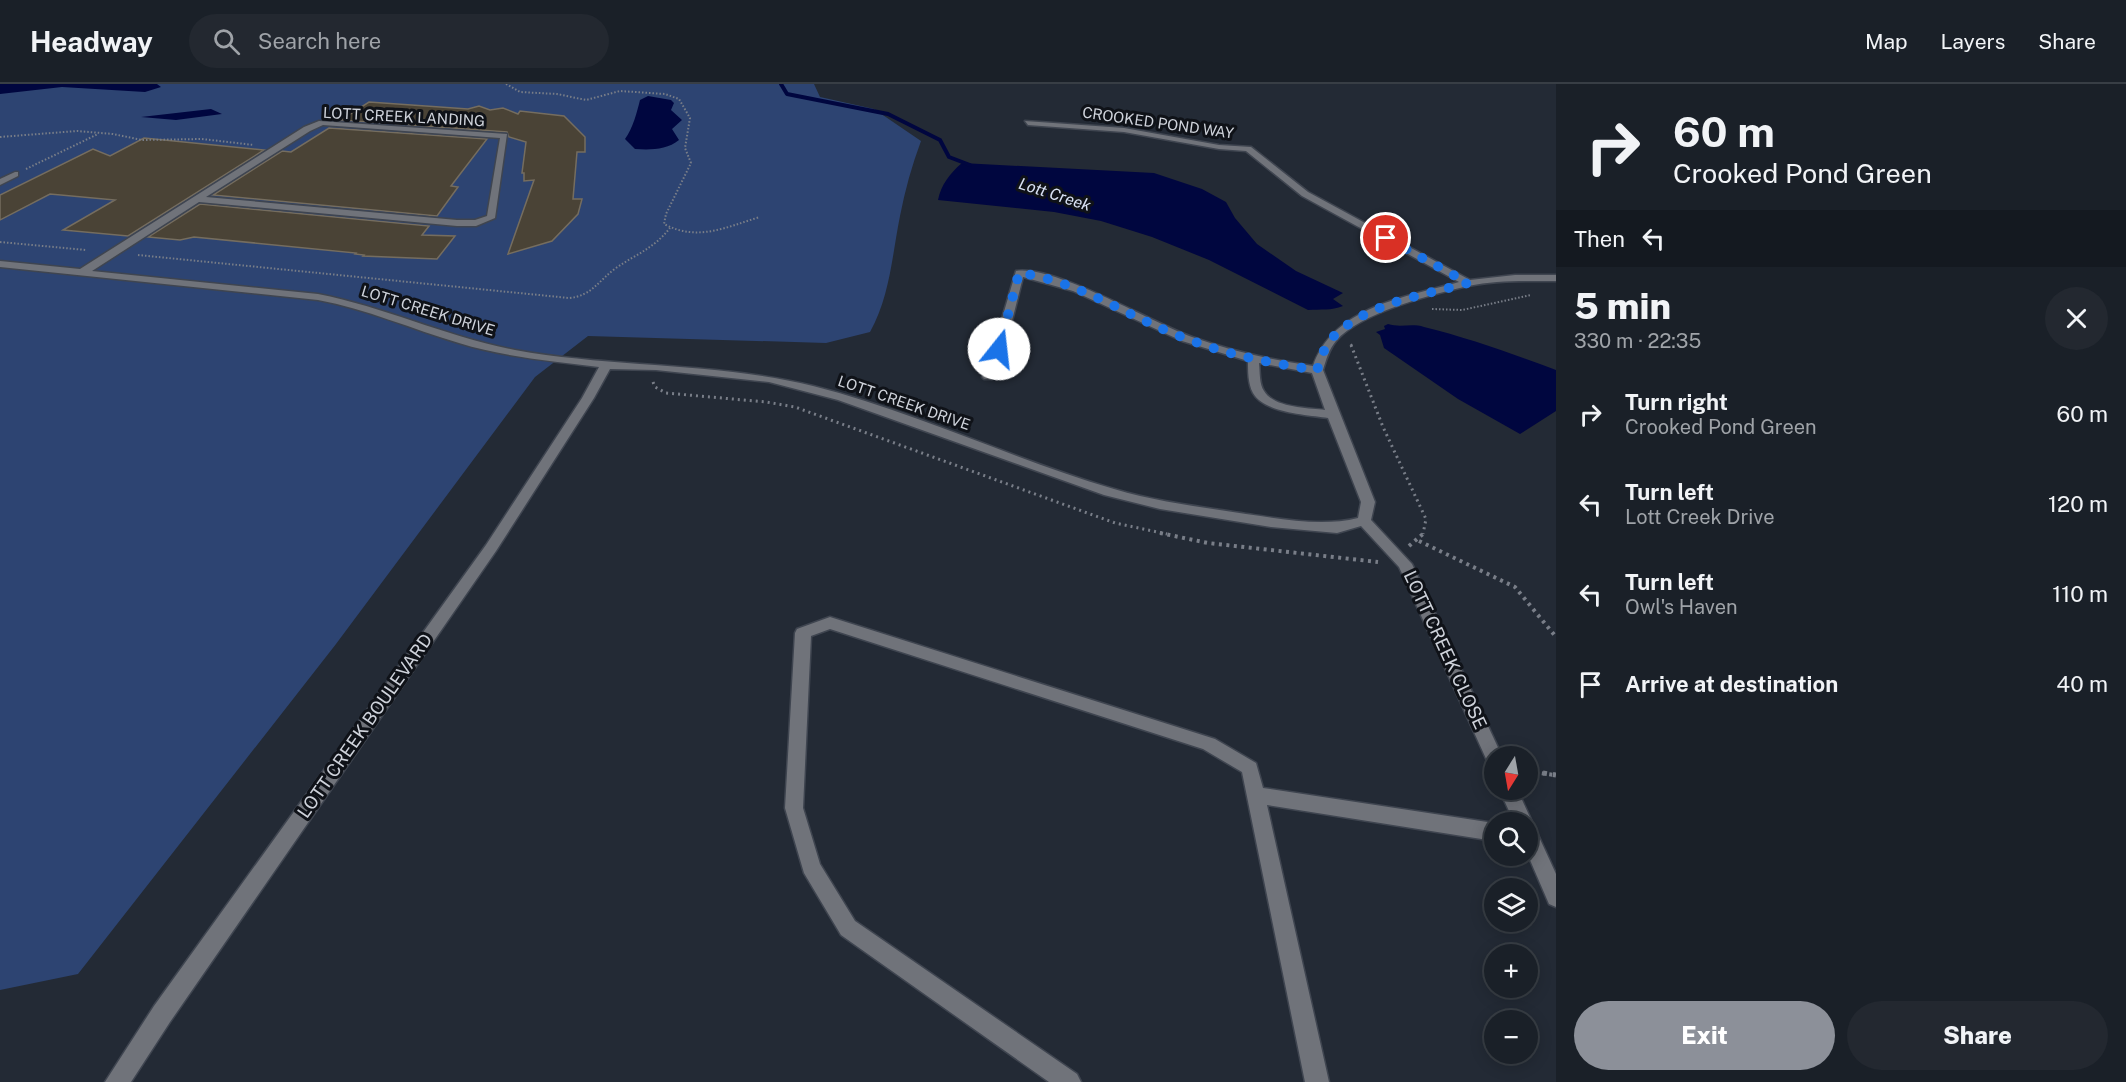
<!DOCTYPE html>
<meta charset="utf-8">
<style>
:root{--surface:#1a2028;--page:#232830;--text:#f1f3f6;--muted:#9fa3a8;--line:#383e45;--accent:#8c9099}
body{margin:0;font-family:"Public Sans",sans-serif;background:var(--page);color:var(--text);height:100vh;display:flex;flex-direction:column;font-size:22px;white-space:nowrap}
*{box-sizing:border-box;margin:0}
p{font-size:20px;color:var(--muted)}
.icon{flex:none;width:33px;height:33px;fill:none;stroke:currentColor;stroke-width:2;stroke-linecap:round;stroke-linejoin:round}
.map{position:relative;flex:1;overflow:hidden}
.sheet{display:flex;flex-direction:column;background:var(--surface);width:570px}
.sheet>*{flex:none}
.banner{background:#1a2028;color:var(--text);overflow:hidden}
.needle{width:39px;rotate:191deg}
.fabs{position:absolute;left:1484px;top:662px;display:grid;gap:12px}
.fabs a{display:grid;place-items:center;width:54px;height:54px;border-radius:50%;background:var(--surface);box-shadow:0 3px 15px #0003,0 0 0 2px var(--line);font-size:30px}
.pin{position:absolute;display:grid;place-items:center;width:51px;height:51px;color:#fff;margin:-26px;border:3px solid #fff;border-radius:50%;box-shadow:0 2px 6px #0007}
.me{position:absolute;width:66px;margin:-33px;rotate:16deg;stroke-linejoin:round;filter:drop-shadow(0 0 4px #0008)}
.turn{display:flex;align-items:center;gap:21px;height:126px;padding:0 18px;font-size:27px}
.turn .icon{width:78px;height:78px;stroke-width:2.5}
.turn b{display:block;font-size:42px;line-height:51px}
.then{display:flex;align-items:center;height:57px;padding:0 18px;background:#0003;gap:12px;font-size:22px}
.round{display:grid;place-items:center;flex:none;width:63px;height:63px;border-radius:32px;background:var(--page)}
.headline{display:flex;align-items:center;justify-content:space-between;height:102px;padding:0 18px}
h1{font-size:36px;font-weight:800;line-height:45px}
.primary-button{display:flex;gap:12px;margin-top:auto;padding:12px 18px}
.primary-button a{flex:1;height:69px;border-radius:36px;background:var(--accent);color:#fff;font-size:24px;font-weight:800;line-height:69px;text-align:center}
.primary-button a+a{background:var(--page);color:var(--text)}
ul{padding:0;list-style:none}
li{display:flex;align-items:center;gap:18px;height:90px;padding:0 18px}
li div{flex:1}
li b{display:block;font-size:22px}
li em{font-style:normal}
header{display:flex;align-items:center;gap:36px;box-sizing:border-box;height:84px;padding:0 30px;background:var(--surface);border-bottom:2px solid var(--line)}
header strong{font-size:28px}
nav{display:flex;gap:33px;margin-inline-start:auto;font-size:21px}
.search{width:420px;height:54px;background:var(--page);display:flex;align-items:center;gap:15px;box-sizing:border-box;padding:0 21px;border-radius:33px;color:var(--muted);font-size:22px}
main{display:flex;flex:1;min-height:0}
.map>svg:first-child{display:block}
.green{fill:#2d4472}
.water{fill:#00063f}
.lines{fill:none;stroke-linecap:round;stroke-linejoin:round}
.stream{stroke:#00063f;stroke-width:4}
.building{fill:#4a4336;stroke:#756d5f;stroke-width:1.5}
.minor-casing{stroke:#3f4550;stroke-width:3}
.path-far3{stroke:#797e88;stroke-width:2;stroke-dasharray:1.5 2;stroke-linecap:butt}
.path-far2{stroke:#797e88;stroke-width:3;stroke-dasharray:2 4;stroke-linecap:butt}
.path-far1{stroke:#797e88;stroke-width:4;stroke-dasharray:3 4.5;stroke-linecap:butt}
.path{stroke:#797e88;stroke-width:5;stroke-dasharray:4 6;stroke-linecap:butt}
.minor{fill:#70737a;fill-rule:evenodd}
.route{stroke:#1a73e8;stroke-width:10;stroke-dasharray:0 18}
.labels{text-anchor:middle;stroke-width:6;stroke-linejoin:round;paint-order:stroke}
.far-street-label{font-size:15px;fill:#cfd3db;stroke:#0f1218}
.far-water-label{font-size:16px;font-style:italic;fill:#d9e2f5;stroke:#0f1218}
.street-label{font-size:18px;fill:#cfd3db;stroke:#0f1218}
</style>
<header>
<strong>Headway</strong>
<div class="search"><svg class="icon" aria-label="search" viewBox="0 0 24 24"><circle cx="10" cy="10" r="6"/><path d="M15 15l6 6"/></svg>Search here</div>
<nav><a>Map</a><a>Layers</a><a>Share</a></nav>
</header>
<main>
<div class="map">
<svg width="1556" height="998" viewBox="0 0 1556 998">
<rect width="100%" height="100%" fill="#232a35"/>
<path class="green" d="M0 0H814L820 13 874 25 921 57C912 81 905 106 900 132 892 172 890 212 870 248L826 259 588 252 535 293 336 560 78 890 0 906Z"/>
<g class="water">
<polygon points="0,0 157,0 161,3 145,8 62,3 0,10"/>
<path d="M648 12 671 16 674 19 671 26 682 36 672 45 679 56C667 66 650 66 635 65L625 55C633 44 637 28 640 16Z"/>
<polygon points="211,25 222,30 176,36 141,33"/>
<path d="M962 79 1154 89 1202 105 1226 118 1235 134 1257 160 1296 187 1343 209 1333 215 1343 222C1331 227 1321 225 1308 226L1209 176 1152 153 1101 137 1054 128 938 116C941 101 950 89 962 79Z"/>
<path d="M1388 240C1400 244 1412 239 1424 243 1469 254 1513 270 1556 286V327L1520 350 1458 315 1384 264 1380 251 1376 248 1385 245 1384 242Z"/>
</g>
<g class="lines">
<polyline class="stream" points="781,0 787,10 888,30 940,56 949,73 970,81"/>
</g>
<g class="building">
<polygon points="369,18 468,25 479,22 490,26 503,24 518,30 520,27 564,32 585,53 585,68 577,68 573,115 582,115 578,130 552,157 508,170 534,96 524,97 524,89 522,89 526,58 509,53 507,48 341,36"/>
<polygon points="329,44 487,55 451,102 458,103 437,132 213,111 282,67 291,68"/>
<polygon points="144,54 264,66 128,152 63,146 115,116 50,110 0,136 0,111 93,65 110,72"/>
<polygon points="200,120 429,142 422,151 455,152 437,175 363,172 364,171 355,170 356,169 194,153 180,156 148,153"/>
</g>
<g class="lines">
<g class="minor-casing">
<g id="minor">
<path d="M319 37 507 50 495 134 476 142H457L199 118 92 187 318 210C385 223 447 253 515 266 614 284 715 278 813 302 916 328 1012 375 1114 405 1157 418 1202 423 1246 430 1282 435 1322 443 1358 434L1361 418 1328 334C1308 331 1264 329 1253 309 1248 300 1248 287 1248 277L1182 257 1073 207 1023 193 1005 265 994 293 992 295H984L982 293 993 265 1016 187C1055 181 1150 238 1192 253 1231 267 1271 276 1313 282 1333 223 1406 213 1459 198L1302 112 1246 67 1219 65 1124 48 1028 41 1025 37 1124 44 1219 61 1251 63 1308 108 1470 196 1515 191H1556V197C1527 197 1497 196 1468 202 1433 210 1359 229 1336 257 1329 265 1326 276 1323 286L1375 418 1371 436 1412 480 1502 672H1494V682L1488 679 1399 483 1361 442 1337 449 1271 443 1160 425 1104 411 838 316 769 298 656 286 610 285 594 314 496 467 170 938 131 998H105L154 922 486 461 582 314 599 283C552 277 504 273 459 259 412 245 366 225 318 216L0 183V177L80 185 304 43ZM323 41 500 54 487 132 475 136H457L206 113 310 47ZM1259 279 1312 289 1325 326C1308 324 1274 324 1264 307 1259 300 1260 288 1259 279Z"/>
<polygon points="15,88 18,88 18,92 0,101 0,95"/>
<polygon points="830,533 1215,655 1256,679 1263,704 1494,739 1494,757 1267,721 1329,998 1305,998 1242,688 1203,665 830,545 811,552 803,724 820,780 855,837 1077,990 1081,998 1049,998 841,851 804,789 785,724 795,549 797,545"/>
<polygon points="1499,705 1517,705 1556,790 1556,823 1549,820 1527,769 1527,738 1514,738"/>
</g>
</g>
<g class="path-far3">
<path d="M506 0 520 8 557 10 586 16 620 7 665 10 679 15 690 34 685 64 691 79 666 130 664 140C698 158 726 143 760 133"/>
<polyline points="0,53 77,47 113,50 142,56 202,55 254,61"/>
<polyline points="26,85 98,50"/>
<polyline points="0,158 86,166"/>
<path d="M138 171 569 214C592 212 599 196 616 184 638 169 653 165 670 144"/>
<polyline points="1432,225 1462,226 1531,211"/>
<polyline points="1351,260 1352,262"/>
</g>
<g class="path-far2">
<polyline points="1351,261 1383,343 1426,435 1423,450"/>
<polyline points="653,298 655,303 666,309 766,318 795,323 1115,439 1167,450"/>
</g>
<g class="path-far1">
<polyline points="1160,449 1208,459 1378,478"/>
<polyline points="1419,457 1515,503 1556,553"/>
<polyline points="1409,462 1424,449"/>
<polyline points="1527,687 1554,691"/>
</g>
<polyline class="path" points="1543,689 1556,691"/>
<use href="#minor" class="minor"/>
</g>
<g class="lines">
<path class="route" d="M999 265 1019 189C1073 196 1118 226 1167 247 1219 269 1262 278 1317 286 1321 275 1324 262 1333 253 1367 219 1424 211 1468 199L1386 154"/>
</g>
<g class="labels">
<g class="far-street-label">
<text transform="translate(404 33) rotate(3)" y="5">LOTT CREEK LANDING</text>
<text transform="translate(1158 39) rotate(8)" y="5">CROOKED POND WAY</text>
<text transform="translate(428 227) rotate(17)" y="5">LOTT CREEK DRIVE</text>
<text transform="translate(904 319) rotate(19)" y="5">LOTT CREEK DRIVE</text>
</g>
<g class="far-water-label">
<text transform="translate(1055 110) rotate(18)" y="6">Lott Creek</text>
</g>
<g class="street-label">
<text transform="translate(1445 566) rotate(65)" y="6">LOTT CREEK CLOSE</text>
<text transform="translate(365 642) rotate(-55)" y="6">LOTT CREEK BOULEVARD</text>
</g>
</g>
</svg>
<div class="fabs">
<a><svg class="needle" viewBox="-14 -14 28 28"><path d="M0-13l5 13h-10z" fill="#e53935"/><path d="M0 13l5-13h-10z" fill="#9fa3a8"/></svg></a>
<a><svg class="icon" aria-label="search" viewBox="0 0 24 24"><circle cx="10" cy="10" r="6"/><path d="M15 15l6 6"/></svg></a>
<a><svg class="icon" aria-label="layers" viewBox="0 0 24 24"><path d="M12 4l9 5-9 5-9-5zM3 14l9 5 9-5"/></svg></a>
<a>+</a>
<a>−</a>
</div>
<div class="pin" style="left:1386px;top:154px;background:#d93025"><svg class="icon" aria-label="arrive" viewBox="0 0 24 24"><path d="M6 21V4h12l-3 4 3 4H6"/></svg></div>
<svg class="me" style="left:999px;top:265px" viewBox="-20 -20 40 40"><circle r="19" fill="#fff"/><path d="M0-13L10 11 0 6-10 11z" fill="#1a73e8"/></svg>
</div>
<section class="sheet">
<div class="banner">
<div class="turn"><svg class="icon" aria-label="right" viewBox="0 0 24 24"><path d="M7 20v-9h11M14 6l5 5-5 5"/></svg><div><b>60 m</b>Crooked Pond Green</div></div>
<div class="then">Then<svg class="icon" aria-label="left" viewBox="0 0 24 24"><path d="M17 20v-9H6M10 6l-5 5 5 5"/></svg></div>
</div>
<div class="headline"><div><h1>5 min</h1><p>330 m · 22:35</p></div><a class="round"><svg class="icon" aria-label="close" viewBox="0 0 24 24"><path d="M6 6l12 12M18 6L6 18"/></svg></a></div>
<ul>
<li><svg class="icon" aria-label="right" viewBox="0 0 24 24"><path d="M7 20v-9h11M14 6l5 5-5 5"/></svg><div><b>Turn right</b><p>Crooked Pond Green</p></div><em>60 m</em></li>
<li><svg class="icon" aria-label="left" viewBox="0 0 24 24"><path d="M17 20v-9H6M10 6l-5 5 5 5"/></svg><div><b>Turn left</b><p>Lott Creek Drive</p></div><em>120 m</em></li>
<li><svg class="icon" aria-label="left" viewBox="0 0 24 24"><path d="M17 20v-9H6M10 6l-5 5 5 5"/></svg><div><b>Turn left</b><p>Owl's Haven</p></div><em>110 m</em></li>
<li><svg class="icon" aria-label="arrive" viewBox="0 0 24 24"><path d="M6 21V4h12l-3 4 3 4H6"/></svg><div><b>Arrive at destination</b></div><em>40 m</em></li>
</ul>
<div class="primary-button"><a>Exit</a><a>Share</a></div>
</section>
</main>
